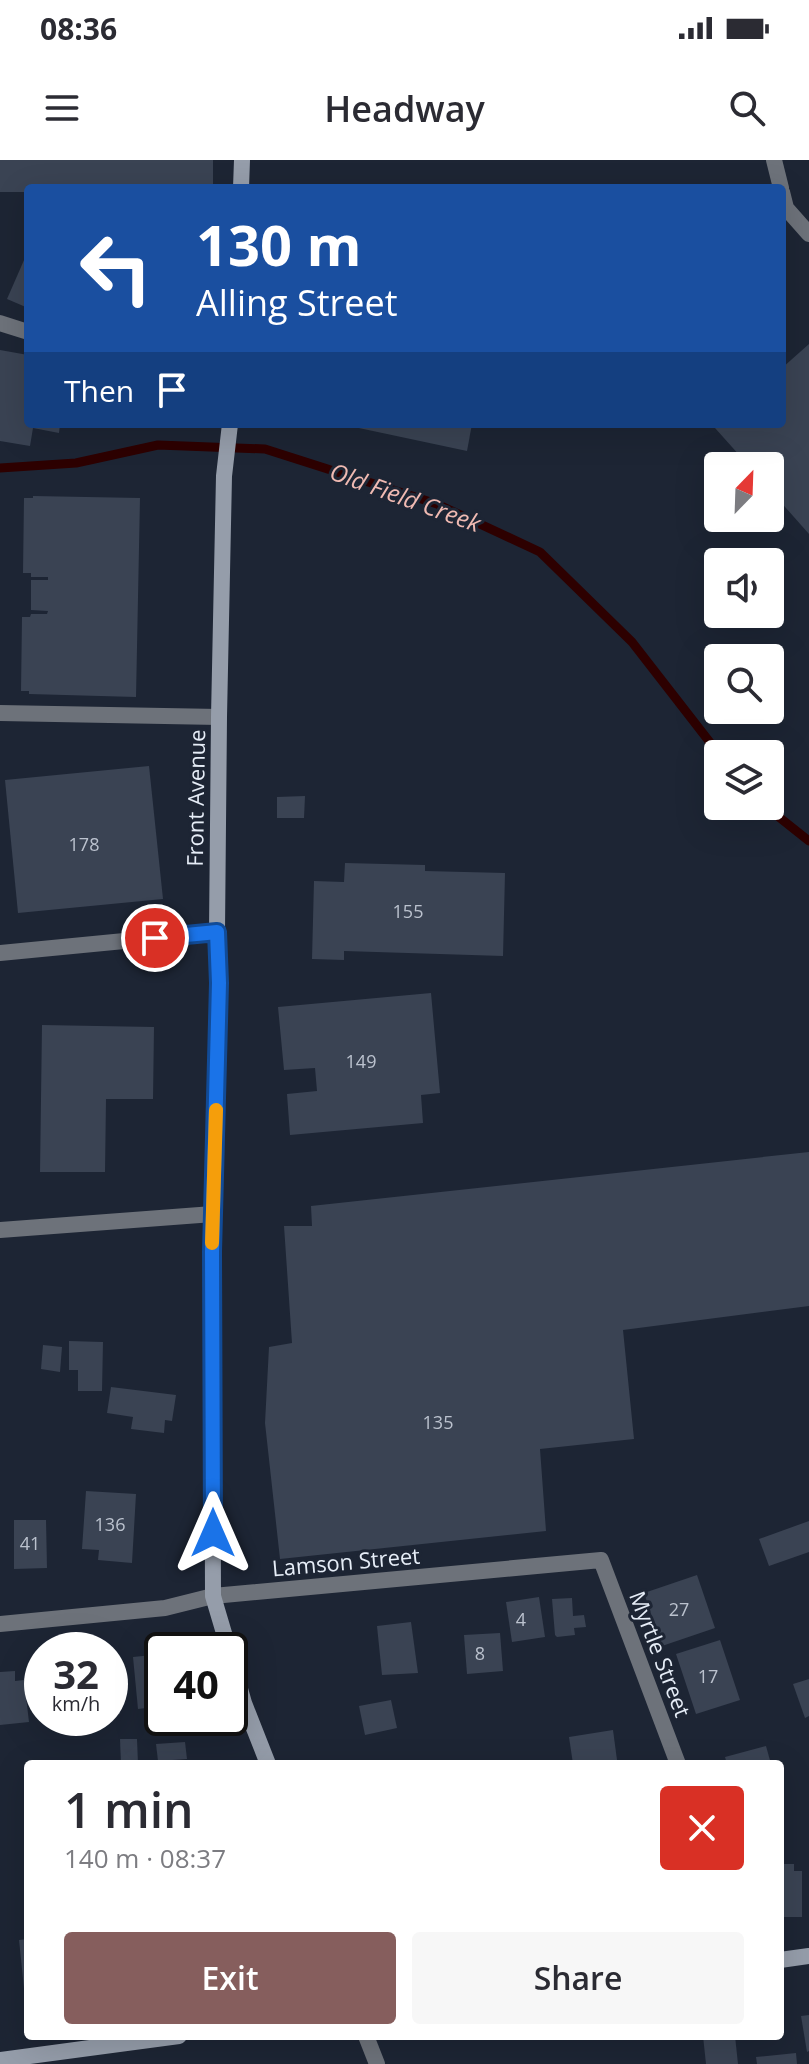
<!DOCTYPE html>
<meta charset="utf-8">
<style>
:root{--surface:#fff;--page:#f7f7f7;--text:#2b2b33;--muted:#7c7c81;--accent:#865e5d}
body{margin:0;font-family:"Open Sans",sans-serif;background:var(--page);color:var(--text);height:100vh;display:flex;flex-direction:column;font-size:30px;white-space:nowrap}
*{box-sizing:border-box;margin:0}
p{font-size:26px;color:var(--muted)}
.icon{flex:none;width:44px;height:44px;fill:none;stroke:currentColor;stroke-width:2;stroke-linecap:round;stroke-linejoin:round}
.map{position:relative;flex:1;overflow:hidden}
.drawer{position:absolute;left:24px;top:1600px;width:760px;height:280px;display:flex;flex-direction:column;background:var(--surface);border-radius:8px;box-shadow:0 8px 32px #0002}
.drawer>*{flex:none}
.hud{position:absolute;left:24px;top:24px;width:762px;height:244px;border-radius:8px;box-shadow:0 8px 32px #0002;background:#1a4fa0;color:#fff;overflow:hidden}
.needle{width:52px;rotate:23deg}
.fabs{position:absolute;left:704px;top:292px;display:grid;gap:16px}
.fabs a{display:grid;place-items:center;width:80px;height:80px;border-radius:8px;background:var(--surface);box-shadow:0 8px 32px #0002;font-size:40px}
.speed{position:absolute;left:24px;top:1472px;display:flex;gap:16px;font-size:40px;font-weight:700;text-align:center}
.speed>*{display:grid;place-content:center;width:104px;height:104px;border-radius:50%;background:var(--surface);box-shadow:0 8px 32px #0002;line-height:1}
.speed small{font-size:20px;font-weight:400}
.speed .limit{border:4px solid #111;border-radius:12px;background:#fff;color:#111}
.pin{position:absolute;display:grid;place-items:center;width:68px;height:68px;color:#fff;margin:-34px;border:4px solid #fff;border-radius:50%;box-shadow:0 2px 8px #0007}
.me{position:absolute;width:88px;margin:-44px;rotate:0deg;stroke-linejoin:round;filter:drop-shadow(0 0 6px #0008)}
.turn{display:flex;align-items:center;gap:28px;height:168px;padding:0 40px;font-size:36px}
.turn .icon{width:104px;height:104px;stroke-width:2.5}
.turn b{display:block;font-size:56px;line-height:68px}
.then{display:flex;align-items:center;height:76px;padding:0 40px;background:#0003;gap:16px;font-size:30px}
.round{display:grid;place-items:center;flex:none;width:84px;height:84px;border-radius:8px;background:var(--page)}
.head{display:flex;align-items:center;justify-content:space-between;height:136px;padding:0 40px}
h1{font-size:48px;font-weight:600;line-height:60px}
.button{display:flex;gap:16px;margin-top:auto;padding:16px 40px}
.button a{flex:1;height:92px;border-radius:8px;background:var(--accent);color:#fff;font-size:32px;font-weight:600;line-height:92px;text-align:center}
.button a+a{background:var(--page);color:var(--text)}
.status{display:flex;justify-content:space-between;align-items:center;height:56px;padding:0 40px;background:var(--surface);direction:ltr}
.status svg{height:22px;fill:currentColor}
header{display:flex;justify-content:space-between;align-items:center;height:104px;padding:0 40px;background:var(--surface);font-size:36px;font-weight:600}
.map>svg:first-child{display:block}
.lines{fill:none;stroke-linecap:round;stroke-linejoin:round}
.stream{stroke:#2d0000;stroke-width:9}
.building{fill:#3a4353}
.lane{stroke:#6d727a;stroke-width:16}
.street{stroke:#6d727a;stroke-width:16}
.secondary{stroke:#959daa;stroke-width:16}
.route-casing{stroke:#114b97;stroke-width:20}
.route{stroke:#1a73e8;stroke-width:14}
.slow{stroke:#f59e0b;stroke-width:14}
.labels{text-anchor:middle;stroke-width:6;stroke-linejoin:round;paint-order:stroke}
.number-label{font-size:18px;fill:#bbc2ce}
.street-label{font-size:22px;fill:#e6edf7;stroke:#1d2534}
.water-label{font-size:24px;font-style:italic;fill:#f0bab2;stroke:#1d2534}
</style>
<div class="status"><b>08:36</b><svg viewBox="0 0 49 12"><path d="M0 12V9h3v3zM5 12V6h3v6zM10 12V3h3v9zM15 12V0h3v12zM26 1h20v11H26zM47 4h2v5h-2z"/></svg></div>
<header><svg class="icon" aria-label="menu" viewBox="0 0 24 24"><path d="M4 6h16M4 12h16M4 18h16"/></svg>Headway<svg class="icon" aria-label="search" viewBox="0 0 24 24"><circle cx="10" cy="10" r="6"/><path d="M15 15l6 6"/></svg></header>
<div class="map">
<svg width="809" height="1904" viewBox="0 0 809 1904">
<rect width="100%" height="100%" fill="#1d2534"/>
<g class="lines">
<g class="stream">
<polyline points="0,308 76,303 158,285 265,289 437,344 540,392 632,482 719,594"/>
<polyline points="765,646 809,681"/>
</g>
</g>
<g class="building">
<polygon points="0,0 213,0 213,28 28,28 28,32 0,32"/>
<polygon points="28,91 28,148 7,139"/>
<polygon points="809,184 809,374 770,330 770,306 749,306 715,268 719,264 782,264 782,208"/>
<polygon points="0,190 28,195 28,264 60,264 59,273 33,268 30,286 0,281"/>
<polygon points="340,264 472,264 467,291"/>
<polygon points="33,336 140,338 136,537 29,534 29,531 21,531 22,457 30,457 31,454 47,454 48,451 31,450 31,420 48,420 48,417 31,417 31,413 23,413 24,338 33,338"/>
<polygon points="149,606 163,739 18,753 5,620"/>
<polygon points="305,636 304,658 277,658 277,637"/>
<polygon points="345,703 425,705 425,711 505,713 503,796 344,791 344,800 312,799 314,721 344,722"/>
<polygon points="431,833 440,933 421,935 423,963 290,975 287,934 317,931 315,908 284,910 278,847"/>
<polygon points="42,865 154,867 153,939 106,939 105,1012 40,1012"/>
<polygon points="809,992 809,1146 623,1170 634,1279 540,1289 546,1371 280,1399 265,1263 269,1187 292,1183 284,1066 312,1066 311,1046"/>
<polygon points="69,1181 103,1182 102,1231 78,1231 78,1210 69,1210"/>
<polygon points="43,1185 62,1187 60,1212 41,1209"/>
<polygon points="111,1227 176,1235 172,1261 165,1260 164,1273 131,1269 133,1257 107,1253"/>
<polygon points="86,1331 136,1334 132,1403 98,1400 99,1390 82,1389"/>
<polygon points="14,1360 46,1360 47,1408 14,1409"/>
<polygon points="809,1361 809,1392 769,1406 759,1379"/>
<polygon points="697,1415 715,1468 662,1486 644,1433"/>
<polygon points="539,1437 545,1477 512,1482 506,1442"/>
<polygon points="572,1438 573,1456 584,1455 586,1467 574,1468 575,1475 557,1477 555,1475 552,1439"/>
<polygon points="411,1462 418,1513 382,1515 377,1466"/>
<polygon points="500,1473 503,1511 467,1514 464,1475"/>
<polygon points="720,1480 740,1540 696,1554 676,1494"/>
<polygon points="162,1494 162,1546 138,1549 133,1497"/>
<polygon points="110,1499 114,1499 120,1554 110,1556"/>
<polygon points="15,1511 15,1521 24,1520 29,1562 0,1565 0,1512"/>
<polygon points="809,1519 809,1556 805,1558 793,1524"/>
<polygon points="391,1540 397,1568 365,1575 359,1546"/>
<polygon points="613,1570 617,1600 573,1604 569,1577"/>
<polygon points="120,1579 137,1579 138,1604 121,1604"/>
<polygon points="185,1582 187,1599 158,1601 156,1584"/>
<polygon points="766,1586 771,1604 727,1604 725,1597"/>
<polygon points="780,1704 794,1704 794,1711 802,1711 802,1757 780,1757"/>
<polygon points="28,1779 28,1848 26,1848 19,1780"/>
<polygon points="809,1855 809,1891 807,1892 801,1856"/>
<polygon points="703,1876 735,1876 738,1904 706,1904"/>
<polygon points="796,1893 797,1904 757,1904 756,1897"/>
</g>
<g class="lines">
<g class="lane">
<polyline points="774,0 781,28"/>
<polyline points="782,32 786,48 809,74"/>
<polyline points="0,163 28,172"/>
<polyline points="0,553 219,557"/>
<polyline points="0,1070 213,1054"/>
</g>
<g class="street">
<polyline points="0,793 217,772"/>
<polyline points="0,1464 165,1448 213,1436 601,1400 678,1604"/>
<polyline points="366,1876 377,1904"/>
</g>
<g class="secondary">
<polyline points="241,28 242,0"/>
<polyline points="229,1490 213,1436 212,1092 219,823 217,772 219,557 224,316 230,264"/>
<polyline points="230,1494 244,1543 268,1604"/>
<polyline points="780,1800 809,1796"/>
<polyline points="0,1900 179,1876"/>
</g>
</g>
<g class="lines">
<g class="route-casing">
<polyline id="route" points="155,778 217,772 219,823 212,1092 213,1373"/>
</g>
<use href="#route" class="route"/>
<polyline class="slow" points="212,1083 216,950"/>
</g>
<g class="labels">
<g class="number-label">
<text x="84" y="691">178</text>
<text x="408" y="758">155</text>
<text x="361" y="908">149</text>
<text x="438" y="1269">135</text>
<text x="110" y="1371">136</text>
<text x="30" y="1390">41</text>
<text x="679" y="1456">27</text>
<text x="521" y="1466">4</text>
<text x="480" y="1500">8</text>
<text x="708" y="1523">17</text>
</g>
<g class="street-label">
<text transform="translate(196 638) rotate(-89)" y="8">Front Avenue</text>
<text transform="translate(346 1402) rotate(-5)" y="8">Lamson Street</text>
<text transform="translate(660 1494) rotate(69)" y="8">Myrtle Street</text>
</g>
<g class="water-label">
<text transform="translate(405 338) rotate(20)" y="8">Old Field Creek</text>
</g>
</g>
</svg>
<div class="fabs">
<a><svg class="needle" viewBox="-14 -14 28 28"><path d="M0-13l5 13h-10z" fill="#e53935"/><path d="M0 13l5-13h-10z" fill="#7c7c81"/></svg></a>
<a><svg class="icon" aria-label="sound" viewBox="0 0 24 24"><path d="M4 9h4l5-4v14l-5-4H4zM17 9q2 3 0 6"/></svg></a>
<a><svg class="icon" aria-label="search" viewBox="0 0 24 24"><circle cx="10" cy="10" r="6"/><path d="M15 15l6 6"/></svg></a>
<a><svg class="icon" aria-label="layers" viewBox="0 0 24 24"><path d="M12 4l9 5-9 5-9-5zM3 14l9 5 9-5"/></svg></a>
</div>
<div class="speed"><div>32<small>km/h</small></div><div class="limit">40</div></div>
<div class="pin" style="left:155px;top:778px;background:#d93025"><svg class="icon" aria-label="arrive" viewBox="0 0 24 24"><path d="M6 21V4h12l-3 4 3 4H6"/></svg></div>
<svg class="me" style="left:213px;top:1373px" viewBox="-20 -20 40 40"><path d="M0-17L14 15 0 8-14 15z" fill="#1a73e8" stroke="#fff" stroke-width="4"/></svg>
<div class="hud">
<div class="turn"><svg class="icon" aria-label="left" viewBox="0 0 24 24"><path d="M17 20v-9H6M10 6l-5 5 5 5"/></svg><div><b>130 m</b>Alling Street</div></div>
<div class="then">Then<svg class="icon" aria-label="arrive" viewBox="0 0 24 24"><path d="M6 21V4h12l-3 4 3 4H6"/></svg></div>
</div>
<section class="drawer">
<div class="head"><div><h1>1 min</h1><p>140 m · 08:37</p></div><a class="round" style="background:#d93025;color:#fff"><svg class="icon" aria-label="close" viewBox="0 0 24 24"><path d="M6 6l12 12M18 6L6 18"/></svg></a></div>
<div class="button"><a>Exit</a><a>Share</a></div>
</section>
</div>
